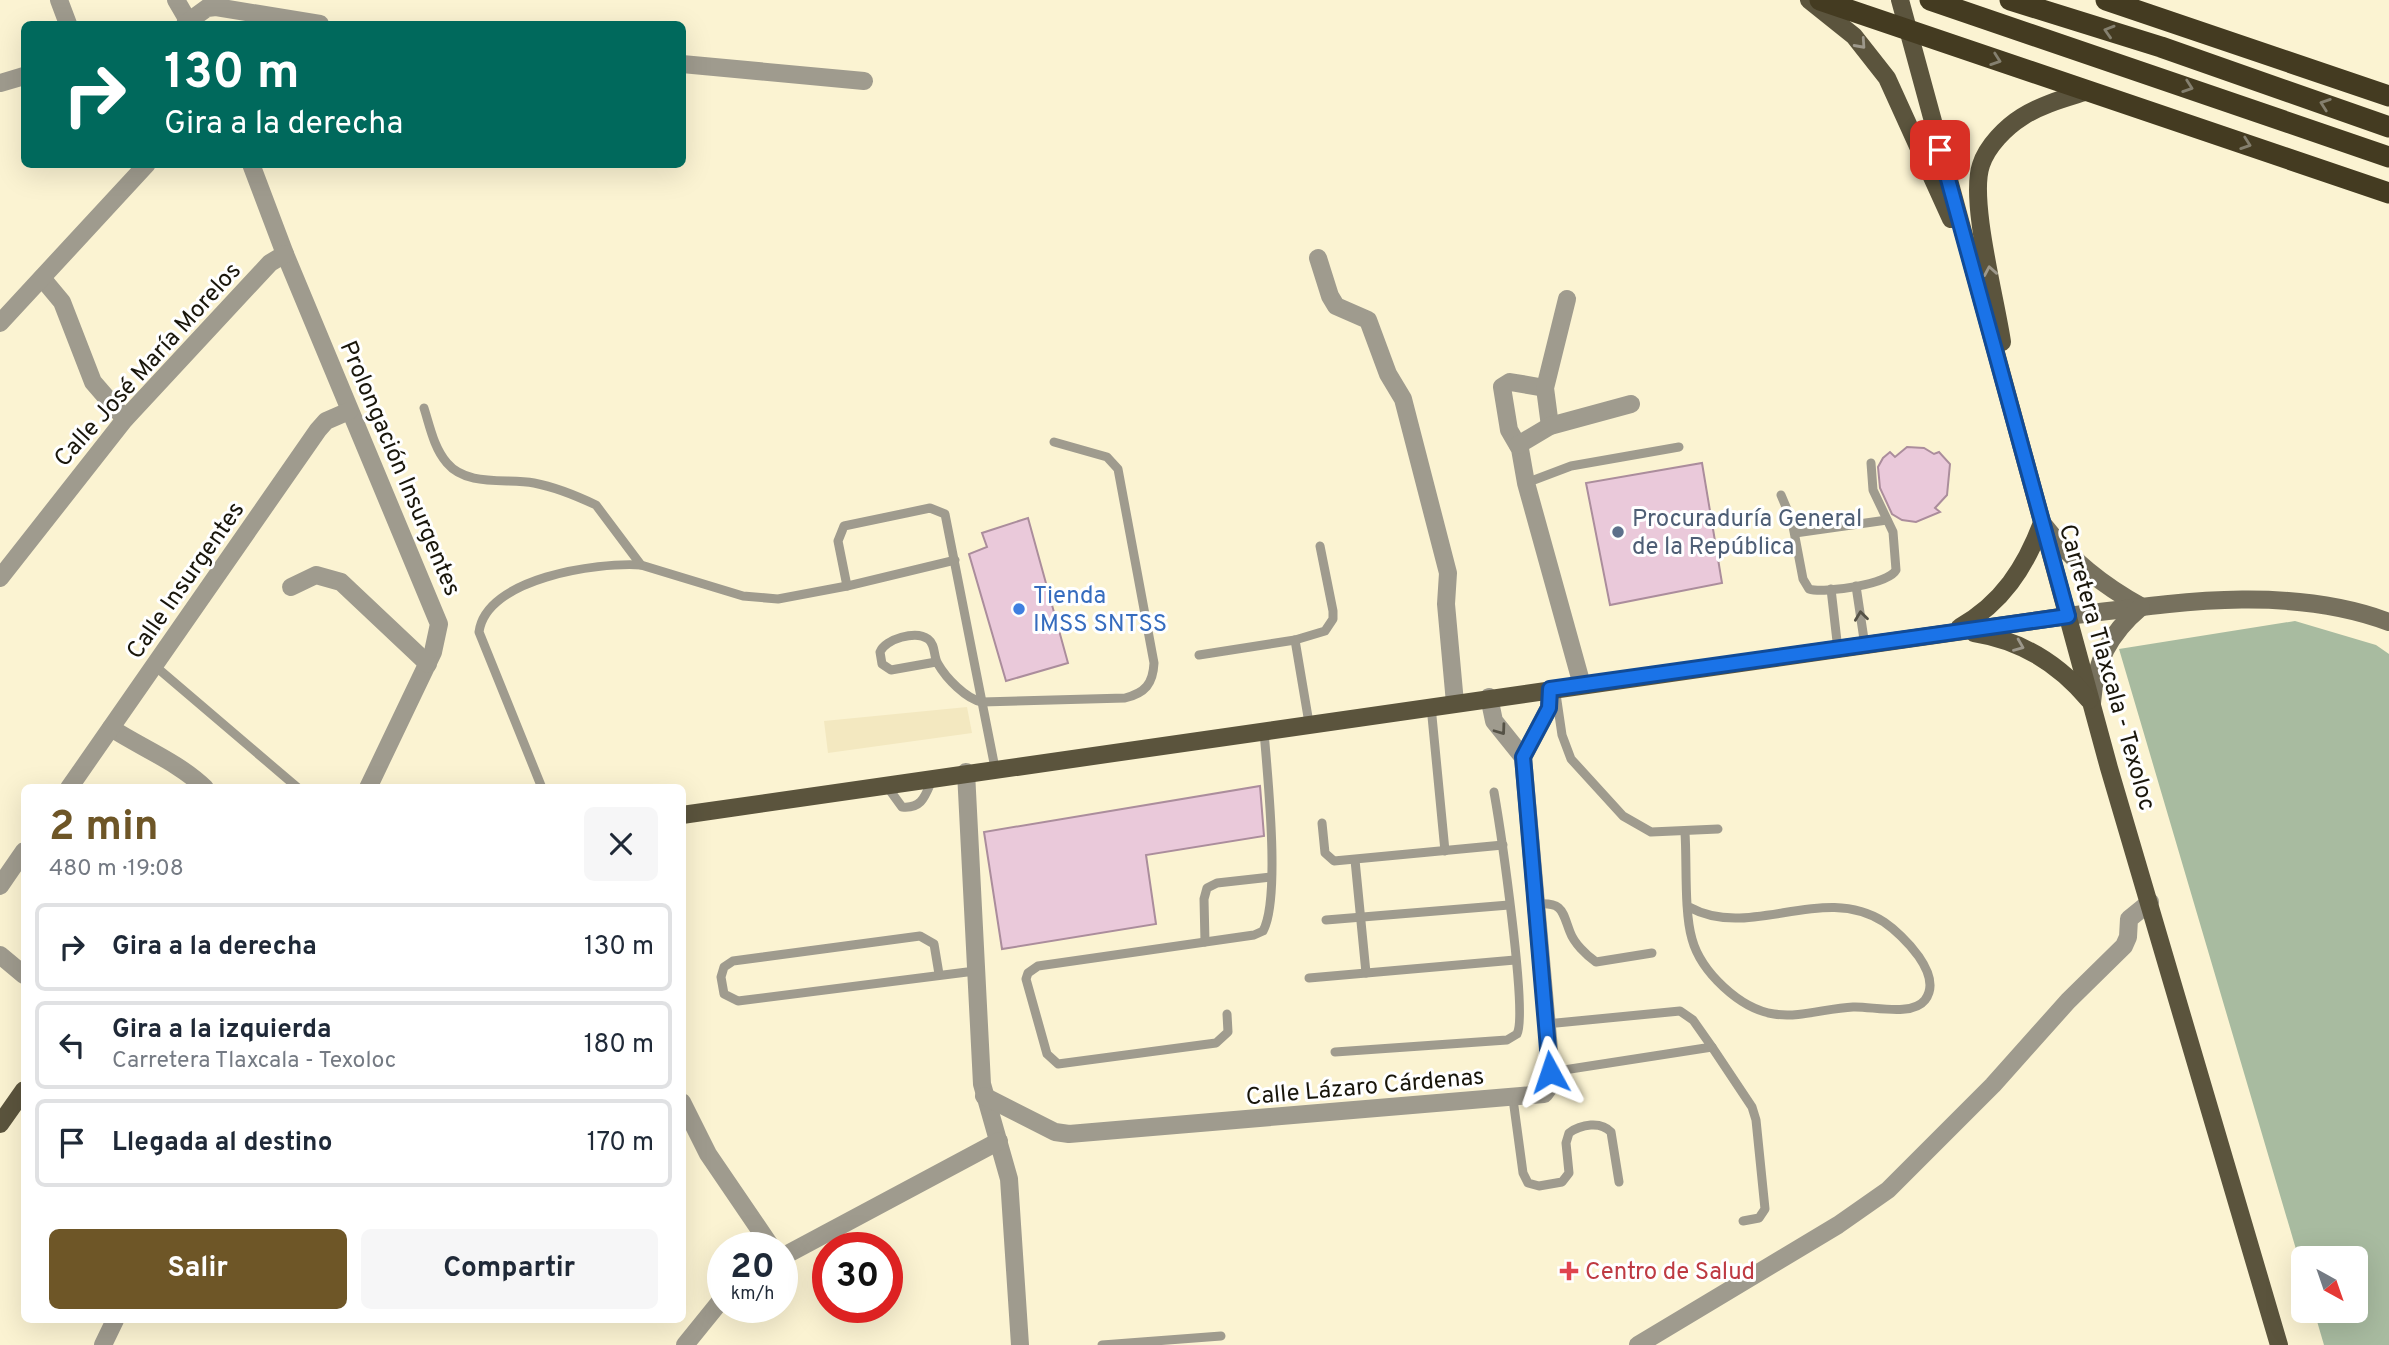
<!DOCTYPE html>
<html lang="es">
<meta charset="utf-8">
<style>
:root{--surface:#fff;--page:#f6f6f7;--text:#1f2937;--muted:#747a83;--line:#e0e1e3;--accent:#6e5627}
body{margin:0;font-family:Overpass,sans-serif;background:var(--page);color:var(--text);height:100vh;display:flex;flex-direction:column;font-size:26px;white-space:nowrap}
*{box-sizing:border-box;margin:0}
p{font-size:23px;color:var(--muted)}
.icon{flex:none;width:38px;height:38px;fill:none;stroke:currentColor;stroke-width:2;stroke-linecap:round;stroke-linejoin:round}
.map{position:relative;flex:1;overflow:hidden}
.drawer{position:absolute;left:21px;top:784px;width:665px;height:539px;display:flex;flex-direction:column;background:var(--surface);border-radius:10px;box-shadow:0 7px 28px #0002}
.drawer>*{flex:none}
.top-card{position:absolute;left:21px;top:21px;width:665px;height:147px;border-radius:10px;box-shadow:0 7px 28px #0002;background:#00695c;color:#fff;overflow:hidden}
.needle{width:46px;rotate:140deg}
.tools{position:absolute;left:2291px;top:1246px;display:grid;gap:14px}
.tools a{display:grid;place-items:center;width:77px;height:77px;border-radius:10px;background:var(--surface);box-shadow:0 7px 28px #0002;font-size:35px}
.speed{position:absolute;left:707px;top:1232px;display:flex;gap:14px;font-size:35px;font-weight:700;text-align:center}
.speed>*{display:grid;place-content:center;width:91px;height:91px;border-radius:50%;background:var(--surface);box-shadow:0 7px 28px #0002;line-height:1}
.speed small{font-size:18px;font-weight:400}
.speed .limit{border:10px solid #d22;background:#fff;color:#111}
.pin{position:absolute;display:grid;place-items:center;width:60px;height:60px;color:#fff;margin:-30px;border-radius:14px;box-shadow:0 4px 10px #0006}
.me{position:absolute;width:77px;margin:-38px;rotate:355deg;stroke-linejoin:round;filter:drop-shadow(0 0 5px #0008)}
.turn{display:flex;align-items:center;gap:24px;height:147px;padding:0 28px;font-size:32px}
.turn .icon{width:91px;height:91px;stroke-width:2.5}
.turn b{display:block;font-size:49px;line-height:60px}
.round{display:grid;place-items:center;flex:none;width:74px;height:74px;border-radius:10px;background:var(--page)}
.head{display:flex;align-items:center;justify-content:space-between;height:119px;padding:0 28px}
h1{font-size:42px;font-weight:700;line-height:52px;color:var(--accent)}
.action{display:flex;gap:14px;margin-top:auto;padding:14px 28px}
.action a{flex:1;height:80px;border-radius:10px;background:var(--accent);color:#fff;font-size:28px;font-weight:700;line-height:80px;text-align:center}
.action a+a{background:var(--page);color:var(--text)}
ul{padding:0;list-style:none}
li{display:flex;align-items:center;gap:21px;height:88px;margin:0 14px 10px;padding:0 14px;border:4px solid var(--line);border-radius:10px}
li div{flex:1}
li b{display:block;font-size:26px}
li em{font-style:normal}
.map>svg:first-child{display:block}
.built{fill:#f3e8c0}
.forest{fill:#a8bba0}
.building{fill:#eac9da;stroke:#ab8d9c;stroke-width:2}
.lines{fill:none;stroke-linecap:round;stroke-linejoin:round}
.service{stroke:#9f9b8e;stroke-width:9}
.minor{stroke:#9f9b8e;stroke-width:18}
.secondary{stroke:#77715e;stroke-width:18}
.primary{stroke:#5b543d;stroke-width:18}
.motorway{stroke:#443b21;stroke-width:21}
.oneway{stroke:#85806f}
.oneway2{stroke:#9d988b}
.oneway3{stroke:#555246}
.route-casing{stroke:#114b97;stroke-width:18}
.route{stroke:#1a73e8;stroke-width:12}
.service-dot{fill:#5c6f8a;stroke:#fff;stroke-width:2.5}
.shop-dot{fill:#3f7fe0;stroke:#fff;stroke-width:2.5}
.health-dot{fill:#e0444e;stroke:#fff;stroke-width:2.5}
.labels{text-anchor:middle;stroke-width:6;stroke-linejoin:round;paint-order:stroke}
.street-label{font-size:24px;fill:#19160b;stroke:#fff}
.service-label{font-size:24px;fill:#4e5e75;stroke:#fff;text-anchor:start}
.shop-label{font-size:24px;fill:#366cbe;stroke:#fff;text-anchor:start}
.health-label{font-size:24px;fill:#be3a42;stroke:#fff;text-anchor:start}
</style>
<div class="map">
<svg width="2389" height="1345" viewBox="0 0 2389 1345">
<rect width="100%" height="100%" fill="#fbf3d2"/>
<polygon class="built" points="967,707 972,733 828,753 824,721"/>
<polygon class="forest" points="2295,621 2376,645 2389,654 2389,1345 2324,1345 2314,1311 2356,1311 2356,1258 2303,1258 2303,1273 2119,649"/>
<g class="building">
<polygon points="1907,447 1924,448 1934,454 1939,452 1950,464 1947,495 1935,508 1940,512 1916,522 1902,520 1892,514 1880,488 1878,467 1883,458 1890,452 1895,457"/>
<polygon points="1702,463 1722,583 1610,605 1586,483"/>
<polygon points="1028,518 1068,663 1006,681 969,554 987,547 982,533"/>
<polygon points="1260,786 1264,836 1146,855 1156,924 1002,949 984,832"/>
</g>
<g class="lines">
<g class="service">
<path d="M424 408C430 427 434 448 447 463 467 487 507 478 534 483 555 487 577 496 596 505L641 565"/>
<polyline points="1526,483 1571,466 1679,447"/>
<path d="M1781 495 1792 521 1803 579 1809 589C1824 594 1889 584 1896 570L1893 532 1873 490 1871 463"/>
<polyline points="1795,533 1887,520"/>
<polyline points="847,586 838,541 844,526 930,508 945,514 995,768"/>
<polyline points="1856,586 1865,646"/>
<polyline points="1831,589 1838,650"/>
<polyline points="1295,640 1309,723"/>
<polyline points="1199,655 1295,640 1325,631 1333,619 1333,611 1320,546"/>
<path d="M936 662 891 670 882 664 880 652C885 639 916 630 928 639 936 645 933 656 938 664 946 678 966 699 982 702L1125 698C1145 693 1153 684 1154 663L1118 469 1107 457 1054 442"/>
<polyline points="155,666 298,788"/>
<polyline points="1556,694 1562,735 1571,759 1623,816 1651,832 1718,829"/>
<polyline points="1431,706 1445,851"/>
<path d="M886 785 902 807C922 809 925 796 932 780"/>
<path d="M542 788 479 632C486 578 597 562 641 565L743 596 778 599 847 586 955 560"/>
<polyline points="1322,823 1325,853 1334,861 1503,845"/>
<path d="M1685 833C1687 862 1684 912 1692 939 1701 972 1740 1009 1774 1014 1800 1018 1827 1008 1853 1007 1872 1006 1912 1017 1925 1000 1944 975 1903 935 1884 922 1822 882 1751 941 1689 907"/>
<polyline points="1355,860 1366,973"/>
<path d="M1537 904C1563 902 1562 911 1570 932 1574 943 1586 955 1596 962L1652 953"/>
<polyline points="1326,920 1509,905"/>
<polyline points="1205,942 1204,899 1207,888 1217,883 1271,877"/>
<polyline points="939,974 934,944 920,936 733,961 724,967 721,977 724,994 738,1001 975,971"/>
<polyline points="1309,978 1515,960"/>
<path d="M1227 1014 1228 1032 1216 1043 1058 1064 1047 1054 1026 979 1028 973 1038 966 1254 935 1263 931C1281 898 1267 772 1264 731"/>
<polyline points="1546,1024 1680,1011 1693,1020 1712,1047 1551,1072"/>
<polyline points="1712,1047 1752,1107 1756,1120 1765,1209 1759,1218 1743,1221"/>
<path d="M1335 1052 1507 1040 1517 1034C1528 1014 1500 826 1494 792"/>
<path d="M1513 1099 1523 1173 1528 1183 1539 1186 1562 1182 1569 1173 1566 1143 1569 1133C1581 1124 1601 1121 1611 1132L1619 1182"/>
<polyline points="1102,1345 1221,1336"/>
</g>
<g class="minor">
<polyline points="59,0 68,24"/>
<polyline points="176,0 190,24"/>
<polyline points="185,24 207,8 216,7 320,24"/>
<polyline points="682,64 864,81"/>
<polyline points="0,83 24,76"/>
<polyline points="251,164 285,254 439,624 433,652 368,788"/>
<polyline points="1318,258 1330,296 1336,306 1368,320 1388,374 1403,399 1448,573 1446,604 1455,703"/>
<polyline points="42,278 62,302 93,382 125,419"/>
<polyline points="0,323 147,164"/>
<polyline points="1545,388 1510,382 1502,387 1509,430 1520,449 1526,483 1582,685"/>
<polyline points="1550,426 1545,388 1567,299"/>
<polyline points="1518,445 1550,426 1631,404"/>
<polyline points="0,578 125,419 270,263 285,254"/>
<polyline points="291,587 316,575 341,582 428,664"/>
<path d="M111 728C142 748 178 762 205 788"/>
<polyline points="1523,757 1549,708 1550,689"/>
<polyline points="966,772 982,1084 1009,1179 1020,1345"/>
<polyline points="69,788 318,430 326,421 349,411"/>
<polyline points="0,886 24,851"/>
<polyline points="0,955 24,975"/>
<polyline points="984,1096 1055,1132 1069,1134 1544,1094 1550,1086 1551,1072 1523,757 1494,721 1489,697"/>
<polyline points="682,1102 708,1154 772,1248"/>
<polyline points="782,1257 999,1141"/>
<polyline points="103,1345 115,1320"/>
<polyline points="685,1345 723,1298"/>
<polyline points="1638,1345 1838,1225 1888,1190 1993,1085 2068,1001 2124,946 2128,937 2129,919 2150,902"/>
</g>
<g class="secondary">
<path d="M2043 524C2071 560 2102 585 2142 607"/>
<path d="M2068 616C2172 603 2288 584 2389 622"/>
<path d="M2092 703C2095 662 2109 634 2141 607"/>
</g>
<g class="primary">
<polyline points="1809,0 1854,36 1887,78 1951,219"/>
<polyline points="1900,0 2109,768 2279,1345"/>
<path d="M2002 342C1996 300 1969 200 1981 165 1987 146 2006 127 2022 117 2042 104 2066 98 2088 91"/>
<path d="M1960 627C2002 603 2025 568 2042 523"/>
<path d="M1974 633C2020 640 2059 664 2089 700"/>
<polyline points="682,815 2068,616"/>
<polyline points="0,1124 24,1090"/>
</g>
<g class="motorway">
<polyline points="1820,0 2389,193"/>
<polyline points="1930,0 2389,157"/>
<polyline points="2010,0 2161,47 2389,127"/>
<polyline points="2106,0 2389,96"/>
</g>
</g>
<defs><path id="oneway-chevron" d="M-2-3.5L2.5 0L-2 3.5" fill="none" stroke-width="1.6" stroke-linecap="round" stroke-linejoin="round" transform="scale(1.75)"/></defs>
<g class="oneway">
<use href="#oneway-chevron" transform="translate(2109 31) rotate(-163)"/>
<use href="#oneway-chevron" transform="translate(1996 60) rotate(19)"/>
<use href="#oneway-chevron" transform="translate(2188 87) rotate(19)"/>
<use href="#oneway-chevron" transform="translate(2325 104) rotate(-161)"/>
<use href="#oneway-chevron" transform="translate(2246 144) rotate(19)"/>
</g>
<g class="oneway2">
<use href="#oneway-chevron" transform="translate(1861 44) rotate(48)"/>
<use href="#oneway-chevron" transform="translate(1990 271) rotate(-100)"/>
<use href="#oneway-chevron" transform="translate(2019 646) rotate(22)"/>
</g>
<g class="oneway3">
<use href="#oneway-chevron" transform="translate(1861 616) rotate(-97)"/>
<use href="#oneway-chevron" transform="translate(1501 730) rotate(54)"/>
</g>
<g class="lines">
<g class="route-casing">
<polyline id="route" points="1550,1072 1523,757 1549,708 1550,689 2068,616 1940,150"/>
</g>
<use href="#route" class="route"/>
</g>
<circle class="service-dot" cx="1618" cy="532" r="7"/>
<circle class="shop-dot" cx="1019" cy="609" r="7"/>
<path class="health-dot" d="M1565.5 1260.5h7v7h7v7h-7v7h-7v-7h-7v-7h7z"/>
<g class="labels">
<g class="street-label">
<text transform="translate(147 364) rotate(-48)" y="8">Calle José María Morelos</text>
<text transform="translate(401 468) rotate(67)" y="8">Prolongación Insurgentes</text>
<text transform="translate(185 580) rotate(-55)" y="8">Calle Insurgentes</text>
<text transform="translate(2108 667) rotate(74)" y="8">Carretera Tlaxcala - Texoloc</text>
<text transform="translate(1365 1086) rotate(-5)" y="8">Calle Lázaro Cárdenas</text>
</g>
<g class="service-label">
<text x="1632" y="526">Procuraduría General<tspan x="1632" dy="28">de la República</tspan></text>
</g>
<g class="shop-label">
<text x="1033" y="603">Tienda<tspan x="1033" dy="28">IMSS SNTSS</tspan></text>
</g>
<g class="health-label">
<text x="1585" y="1279">Centro de Salud</text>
</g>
</g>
</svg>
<div class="tools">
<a><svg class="needle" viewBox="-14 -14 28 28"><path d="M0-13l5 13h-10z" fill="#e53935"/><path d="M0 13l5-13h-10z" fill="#747a83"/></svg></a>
</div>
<div class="speed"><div>20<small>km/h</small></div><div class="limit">30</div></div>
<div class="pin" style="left:1940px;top:150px;background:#d93025"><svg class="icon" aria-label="arrive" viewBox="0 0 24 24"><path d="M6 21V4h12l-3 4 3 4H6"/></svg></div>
<svg class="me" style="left:1550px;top:1072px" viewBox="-20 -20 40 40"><path d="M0-17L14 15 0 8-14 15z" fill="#1a73e8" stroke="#fff" stroke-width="4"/></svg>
<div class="top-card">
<div class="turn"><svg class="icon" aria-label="right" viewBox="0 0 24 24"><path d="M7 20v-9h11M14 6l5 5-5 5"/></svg><div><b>130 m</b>Gira a la derecha</div></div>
</div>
<section class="drawer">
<div class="head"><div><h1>2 min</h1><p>480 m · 19:08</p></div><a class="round"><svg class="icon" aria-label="close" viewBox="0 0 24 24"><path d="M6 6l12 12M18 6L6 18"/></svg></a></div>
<ul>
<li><svg class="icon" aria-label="right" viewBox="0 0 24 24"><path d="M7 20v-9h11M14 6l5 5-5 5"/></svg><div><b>Gira a la derecha</b></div><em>130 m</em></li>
<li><svg class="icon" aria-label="left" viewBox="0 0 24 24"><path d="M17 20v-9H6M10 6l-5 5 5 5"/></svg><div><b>Gira a la izquierda</b><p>Carretera Tlaxcala - Texoloc</p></div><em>180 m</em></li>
<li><svg class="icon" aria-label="arrive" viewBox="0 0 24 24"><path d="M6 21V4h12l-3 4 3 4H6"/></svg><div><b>Llegada al destino</b></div><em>170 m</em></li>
</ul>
<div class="action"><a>Salir</a><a>Compartir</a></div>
</section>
</div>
